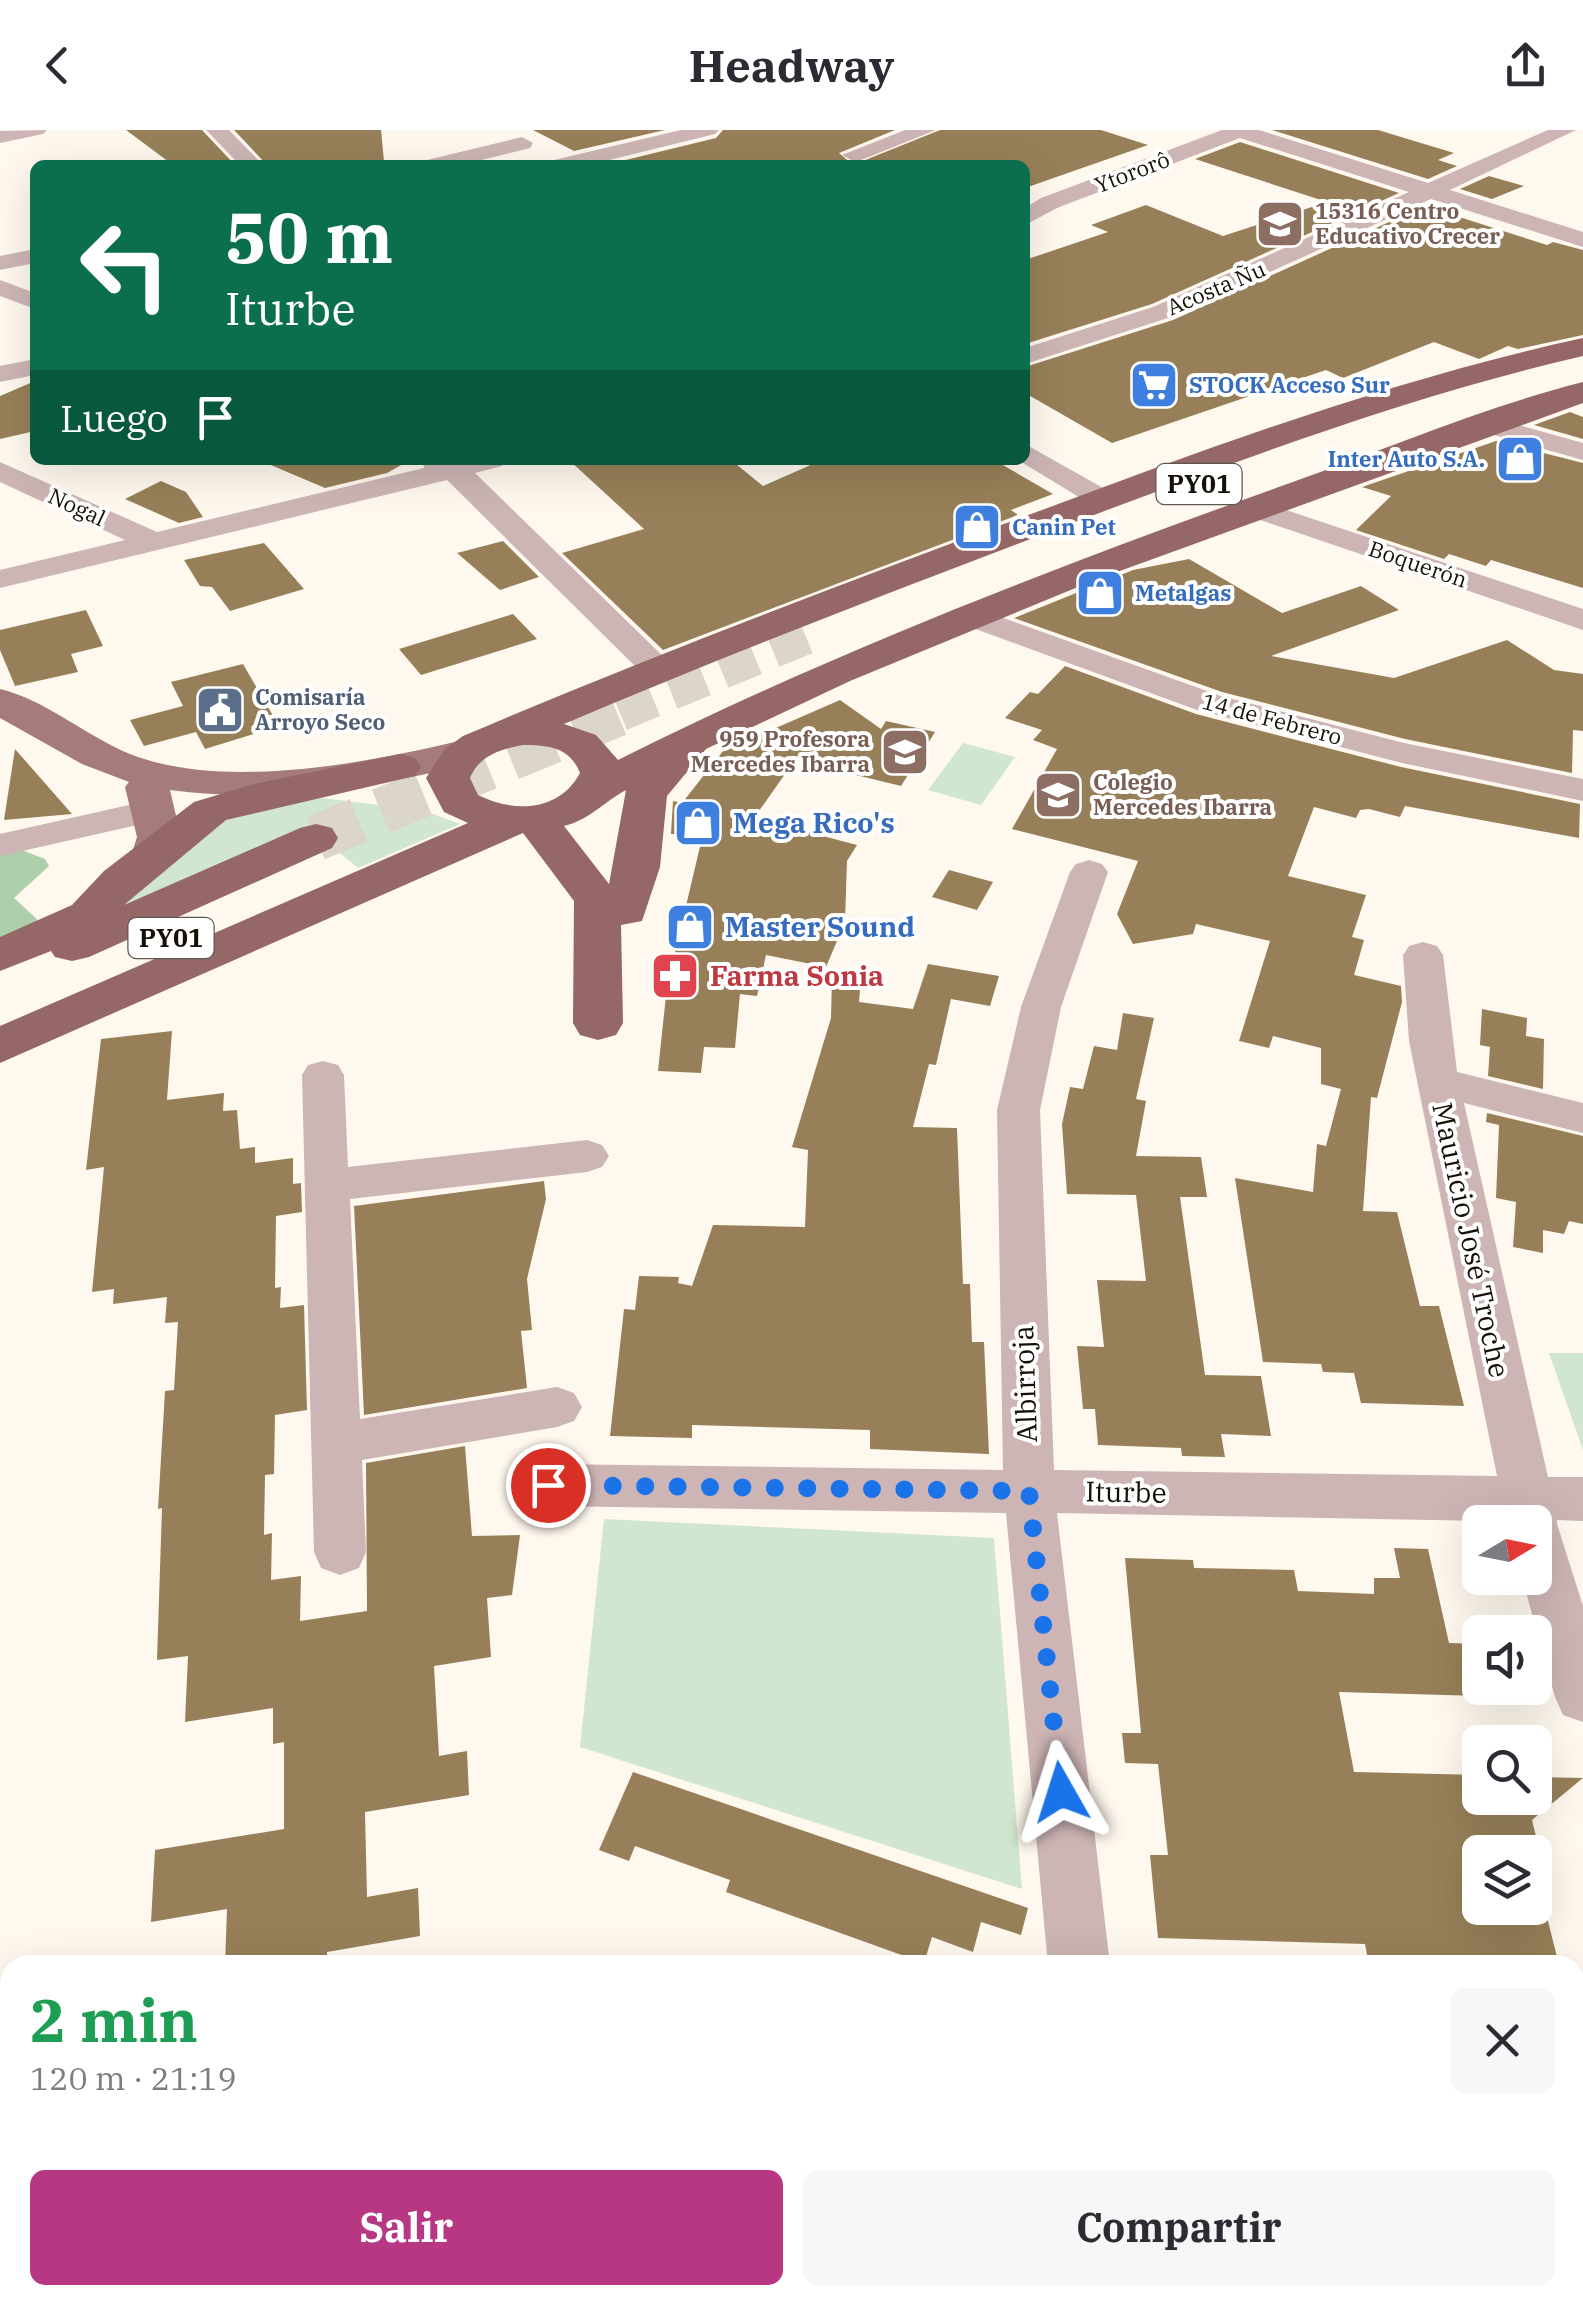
<!DOCTYPE html>
<html lang="es">
<meta charset="utf-8">
<style>
:root{--surface:#fff;--page:#f7f7f7;--text:#2b2b33;--muted:#7c7c81;--accent:#b73782}
body{margin:0;font-family:"IBM Plex Serif",serif;background:var(--page);color:var(--text);height:100vh;display:flex;flex-direction:column;font-size:38px;white-space:nowrap}
*{box-sizing:border-box;margin:0}
p{font-size:32px;color:var(--muted)}
.icon{flex:none;width:55px;height:55px;fill:none;stroke:currentColor;stroke-width:2;stroke-linecap:round;stroke-linejoin:round}
.map{position:relative;flex:1;overflow:hidden}
.drawer{position:absolute;left:0px;top:1825px;width:1585px;height:350px;display:flex;flex-direction:column;background:var(--surface);border-radius:30px 30px 0 0;box-shadow:0 10px 40px #0002}
.drawer>*{flex:none}
.hud{position:absolute;left:30px;top:30px;width:1000px;height:305px;border-radius:15px;box-shadow:0 10px 40px #0002;background:#0b6e4f;color:#fff;overflow:hidden}
.needle{width:65px;rotate:80deg}
.fabs{position:absolute;left:1462px;top:1375px;display:grid;gap:20px}
.fabs a{display:grid;place-items:center;width:90px;height:90px;border-radius:15px;background:var(--surface);box-shadow:0 10px 40px #0002;font-size:50px}
.pin{position:absolute;display:grid;place-items:center;width:85px;height:85px;color:#fff;margin:-42px;border:5px solid #fff;border-radius:50%;box-shadow:0 2px 10px #0007}
.me{position:absolute;width:110px;margin:-55px;rotate:354deg;stroke-linejoin:round;filter:drop-shadow(0 0 8px #0008)}
.turn{display:flex;align-items:center;gap:35px;height:210px;padding:0 30px;font-size:45px}
.turn .icon{width:130px;height:130px;stroke-width:2.5}
.turn b{display:block;font-size:70px;line-height:85px}
.then{display:flex;align-items:center;height:95px;padding:0 30px;background:#0003;gap:20px;font-size:38px}
.round{display:grid;place-items:center;flex:none;width:105px;height:105px;border-radius:15px;background:var(--page)}
.headline{display:flex;align-items:center;justify-content:space-between;height:170px;padding:0 30px}
h1{font-size:60px;font-weight:700;line-height:75px;color:#1e9e55}
.cta{display:flex;gap:20px;margin-top:auto;padding:20px 30px}
.cta a{flex:1;height:115px;border-radius:15px;background:var(--accent);color:#fff;font-size:40px;font-weight:700;line-height:115px;text-align:center}
.cta a+a{background:var(--page);color:var(--text)}
header{display:flex;justify-content:space-between;align-items:center;height:130px;padding:0 30px;background:var(--surface);font-size:45px;font-weight:700}
.map>svg:first-child{display:block}
.green{fill:#d0e6ce}
.forest{fill:#adcfab}
.building{fill:#978059}
.lines{fill:none;stroke-linecap:round;stroke-linejoin:round}
.highway-tunnel-far1{stroke:#dcd5cc;stroke-width:36;stroke-dasharray:36 19;stroke-linecap:butt}
.highway-tunnel{stroke:#dcd5cc;stroke-width:46;stroke-dasharray:46 24;stroke-linecap:butt}
.minor{fill:#cdb5b5;fill-rule:evenodd}
.major{fill:#a57b7c;fill-rule:evenodd}
.highway{fill:#966767;fill-rule:evenodd}
.route{stroke:#1a73e8;stroke-width:18;stroke-dasharray:0 32.4}
.labels{text-anchor:middle;stroke-width:8;stroke-linejoin:round;paint-order:stroke}
.far-street-label{font-size:22px;fill:#161108;stroke:#fff}
.far-education-label{font-size:22px;font-weight:bold;fill:#785e54;stroke:#fff;text-anchor:start}
.far-shop-label{font-size:22px;font-weight:bold;fill:#366cbe;stroke:#fff;text-anchor:start}
.far-service-label{font-size:22px;font-weight:bold;fill:#4e5e75;stroke:#fff;text-anchor:start}
.shield{fill:#fff;stroke:#5c5852;stroke-width:2.5}
.shield-label{font-size:25px;font-weight:bold;fill:#161108}
.shop-label{font-size:28px;font-weight:bold;fill:#366cbe;stroke:#fff;text-anchor:start}
.health-label{font-size:28px;font-weight:bold;fill:#be3a42;stroke:#fff;text-anchor:start}
.street-label{font-size:28px;fill:#161108;stroke:#fff}
</style>
<header><svg class="icon" aria-label="back" viewBox="0 0 24 24"><path d="M15 5l-7 7 7 7"/></svg>Headway<svg class="icon" aria-label="share" viewBox="0 0 24 24"><path d="M12 15V3M7 8l5-5 5 5M5 13v7h14v-7"/></svg></header>
<div class="map">
<svg width="1583" height="2175" viewBox="0 0 1583 2175">
<rect width="100%" height="100%" fill="#fff8ee"/>
<g class="green">
<polygon points="963,613 1015,627 981,675 928,660"/>
<polygon points="297,665 422,680 460,694 358,738 309,697 106,785 209,690"/>
<polygon points="1549,1223 1583,1223 1583,1320"/>
<polygon points="604,1389 994,1408 1022,1759 580,1617"/>
</g>
<polygon class="forest" points="14,717 45,729 49,736 14,768 41,793 0,827 0,719"/>
<g class="building">
<polygon points="126,0 202,0 235,35 173,35"/>
<polygon points="234,0 381,0 384,32 267,35"/>
<polygon points="533,0 665,0 574,21"/>
<polygon points="723,0 895,0 839,23 853,35 940,0 1101,0 1148,15 1025,58 1025,35 605,35 716,8"/>
<polygon points="1272,0 1378,0 1454,23 1438,30 1457,36 1428,49"/>
<polygon points="1240,12 1399,63 1152,174 1025,214 1025,130 1108,102 1091,95 1146,75 1223,106 1327,72 1195,29"/>
<polygon points="1489,46 1524,56 1492,69 1460,59"/>
<polygon points="1431,73 1460,82 1453,85 1547,115 1553,112 1583,120 1583,205 1518,219 1508,216 1479,229 1434,212 1343,248 1326,240 1112,313 1025,263 1025,237 1173,190"/>
<polygon points="35,251 35,301 0,309 0,266"/>
<polygon points="1570,282 1583,287 1583,309 1534,295"/>
<polygon points="1496,311 1583,333 1583,458 1491,430 1486,436 1449,424 1444,429 1356,400 1391,366 1362,357"/>
<polygon points="259,330 410,330 387,343 325,358"/>
<polygon points="569,330 731,330 763,356 822,330 994,330 1053,364 1011,380 1018,385 663,520 562,423 644,399"/>
<polygon points="161,351 186,362 203,387 179,393 125,369"/>
<polygon points="503,411 539,447 500,460 457,423"/>
<polygon points="264,413 304,459 230,481 212,457 200,456 184,430"/>
<polygon points="1189,429 1282,483 1361,456 1399,480 1271,526 1394,548 1507,510 1554,540 1583,544 1583,601 1573,600 1572,643 1405,609 1222,562 1014,488 1133,440"/>
<polygon points="86,480 103,516 71,524 78,542 15,556 0,520 0,500"/>
<polygon points="513,484 537,509 421,545 399,519"/>
<polygon points="243,534 279,596 205,619 196,602 144,616 130,590 183,576 171,552"/>
<polygon points="1065,536 1196,584 1401,637 1580,674 1579,708 1405,676 1400,687 1369,679 1360,680 1356,688 1314,677 1288,746 1366,765 1352,807 1364,810 1354,845 1401,856 1402,872 1377,968 1371,967 1363,1081 1397,1082 1420,1176 1439,1176 1464,1276 1361,1273 1354,1243 1323,1242 1321,1234 1263,1232 1235,1048 1313,1062 1317,1014 1326,1016 1341,959 1321,954 1321,918 1273,906 1269,918 1239,911 1270,811 1196,794 1193,804 1133,814 1117,784 1138,731 1012,699 1057,619 1033,610 1042,600 1005,588 1030,562 1038,564"/>
<polygon points="840,570 881,599 886,591 935,602 901,656 795,630 754,688 857,715 847,731 845,792 826,837 766,825 757,866 740,864 735,918 704,917 701,943 658,941 667,856 703,704 671,704 673,671 682,673 723,621"/>
<polygon points="15,619 72,684 4,690"/>
<polygon points="949,740 993,752 977,780 932,767"/>
<polygon points="928,834 999,846 990,876 951,869 936,935 929,934 913,997 957,998 963,1154 970,1154 972,1212 984,1212 989,1324 870,1319 870,1300 692,1295 692,1308 610,1306 624,1179 635,1180 639,1146 679,1147 678,1153 692,1156 713,1095 805,1097 808,1020 792,1017 831,888 832,847 861,849 859,872 913,879"/>
<polygon points="1482,879 1527,888 1526,906 1544,909 1543,959 1488,946 1490,917 1480,915"/>
<polygon points="1123,883 1154,888 1136,969 1146,971 1136,1026 1201,1027 1207,1067 1180,1067 1205,1245 1261,1246 1271,1306 1221,1304 1225,1327 1182,1326 1181,1318 1098,1315 1095,1279 1083,1279 1077,1216 1104,1217 1097,1150 1146,1151 1136,1065 1067,1064 1062,994 1070,957 1083,959 1094,916 1117,920"/>
<polygon points="172,901 167,970 224,963 223,981 237,980 240,1019 255,1017 255,1033 293,1028 293,1054 301,1053 302,1082 276,1086 275,1158 281,1157 280,1178 304,1175 307,1280 275,1285 274,1344 265,1345 264,1405 272,1403 271,1450 301,1446 300,1491 367,1481 366,1333 465,1316 472,1406 520,1405 512,1465 487,1468 491,1527 434,1536 439,1626 467,1621 469,1665 365,1682 367,1767 418,1758 420,1806 327,1822 327,1835 225,1835 227,1779 151,1792 155,1720 284,1699 284,1612 273,1614 273,1578 185,1592 188,1526 157,1530 162,1378 158,1379 165,1261 174,1260 178,1192 165,1193 167,1167 113,1174 114,1159 92,1162 104,1037 86,1040 101,909"/>
<polygon points="1487,983 1583,1006 1583,1094 1569,1091 1564,1104 1543,1100 1543,1123 1513,1117 1516,1072 1496,1068 1499,995 1486,992"/>
<polygon points="544,1051 546,1069 527,1149 532,1200 521,1201 527,1258 364,1285 354,1076"/>
<polygon points="1394,1418 1428,1419 1449,1513 1480,1514 1480,1566 1339,1562 1354,1642 1480,1645 1480,1668 1535,1668 1535,1647 1583,1648 1532,1690 1543,1735 1535,1735 1535,1722 1480,1722 1480,1778 1535,1778 1535,1739 1559,1835 1369,1835 1365,1814 1158,1808 1150,1725 1168,1725 1158,1634 1125,1633 1122,1603 1141,1603 1125,1428 1193,1430 1194,1438 1294,1440 1298,1461 1374,1464 1374,1448 1400,1448"/>
<polygon points="633,1642 1028,1778 1021,1805 981,1792 973,1822 932,1807 924,1833 726,1762 730,1750 635,1716 629,1731 599,1720"/>
</g>
<g class="lines">
<polyline class="highway-tunnel-far1" points="620,583 821,500"/>
<polyline class="highway-tunnel" points="316,708 626,580"/>
<g class="minor">
<polygon points="47,0 43,4 0,13 0,1"/>
<polygon points="206,0 229,0 263,35 240,35"/>
<polygon points="681,0 719,0 715,4 589,35 551,35 554,30"/>
<polygon points="905,0 936,0 861,30 853,31 842,25"/>
<polygon points="1222,0 1259,0 1428,53 1548,0 1576,0 1450,60 1583,102 1583,117 1431,69 1171,187 1025,234 1025,218 1153,177 1409,62 1240,8 1057,78 1025,95 1025,78 1041,68"/>
<polygon points="522,7 533,13 530,18 461,35 424,35 427,30"/>
<polygon points="35,119 35,133 0,140 0,126"/>
<polygon points="0,150 35,163 35,179 0,166"/>
<polygon points="35,229 35,245 0,252 0,236"/>
<polygon points="1490,287 1583,313 1583,330 1480,301 1476,295"/>
<polygon points="1025,314 1112,363 1117,369 1112,375 1092,375 1018,330 1025,330"/>
<polygon points="423,330 506,330 502,336 475,343 669,532 673,539 669,546 645,546 447,350 0,458 0,440 125,410 0,352 0,332 157,402 424,338"/>
<polygon points="1253,369 1583,479 1583,500 1243,384 1238,378"/>
<polygon points="970,476 1221,566 1404,613 1583,649 1583,671 1402,633 1197,580 959,493 954,486"/>
<polygon points="151,670 164,673 169,681 164,689 0,726 0,704"/>
<polygon points="1089,730 1102,734 1108,742 1061,877 1040,980 1054,1340 1497,1346 1409,911 1403,825 1409,816 1423,812 1437,816 1443,825 1457,942 1583,973 1583,1003 1464,973 1548,1347 1583,1347 1583,1391 1557,1390 1557,1394 1583,1476 1583,1592 1563,1585 1555,1567 1522,1448 1535,1448 1535,1392 1057,1383 1110,1835 1048,1835 1006,1383 548,1376 530,1370 523,1355 530,1340 548,1334 1003,1340 997,980 1021,877 1070,742 1076,734"/>
<polygon points="323,931 338,935 344,945 348,1037 587,1010 602,1015 609,1026 602,1037 587,1042 350,1069 360,1289 557,1257 574,1263 582,1277 574,1291 557,1297 362,1330 366,1422 359,1438 340,1445 321,1438 314,1422 302,945 308,935"/>
<polygon points="941,2165 1028,2165 1032,2175 945,2175"/>
<polygon points="1080,2165 1148,2165 1149,2175 1081,2175"/>
</g>
<path class="major" d="M0 559C46 570 86 606 130 624 224 661 367 633 463 610L478 614 484 623 478 632C377 657 273 674 170 660L181 707 172 730 156 734 140 730 133 720 137 707 125 657 129 652 82 634 0 588Z"/>
<g class="highway">
<path d="M1583 208V226C1413 265 1248 327 1086 388 911 454 736 521 564 594L596 605 618 630C835 521 1061 435 1290 353 1386 319 1484 277 1583 252V273L1095 450 850 551 706 619 667 666 660 737 642 791 621 795 623 893 616 905 598 910 580 905 573 893 574 771 523 703 0 933V896L468 693 444 682 426 648 445 619 463 606C653 525 847 452 1042 380 1219 314 1398 248 1583 208ZM523 615C548 615 570 617 580 643 559 682 514 683 478 665L470 648C479 626 500 619 523 615ZM626 660 609 754 564 696C589 690 604 672 626 660Z"/>
<polygon points="400,624 415,628 421,637 415,646 226,690 124,775 300,698 316,694 332,698 338,708 332,718 89,827 72,831 55,827 51,821 0,841 0,807 72,775 104,741 194,672 254,654"/>
</g>
</g>
<g class="lines">
<polyline class="route" points="548,1355 1029,1361 1061,1662"/>
</g>
<defs>
<g id="school-square" transform="scale(2.5)"><rect x="-9" y="-9" width="18" height="18" rx="4" fill="#8d6e63" stroke="#fff"/><path d="M0-5L7-2L0 1L-7-2ZM-4 1L0 2.5L4 1V4Q0 6-4 4Z" fill="#fff"/></g>
<g id="supermarket-square" transform="scale(2.5)"><rect x="-9" y="-9" width="18" height="18" rx="4" fill="#3f7fe0" stroke="#fff"/><path d="M-6-5.5h2.5l.6 2H6L4.5 2H-2.5L-4.4-4H-6ZM-1.5 3.2a1.3 1.3 0 1 0 .1 0ZM3 3.2a1.3 1.3 0 1 0 .1 0Z" fill="#fff"/></g>
<g id="shop-square" transform="scale(2.5)"><rect x="-9" y="-9" width="18" height="18" rx="4" fill="#3f7fe0" stroke="#fff"/><path d="M-5-2.5h2.3a2.7 3.5 0 0 1 5.4 0H5L5.5 6h-11ZM-1.5-2.5h3a1.5 2.3 0 0 0-3 0Z" fill="#fff"/></g>
<g id="civic-square" transform="scale(2.5)"><rect x="-9" y="-9" width="18" height="18" rx="4" fill="#5c6f8a" stroke="#fff"/><path d="M-.6-6.5H3V-4.5H.6V-3L4-1V1h2V6H-6V1h2V-1L-.6-3ZM-1.2 2.5V6h2.4V2.5Z" fill="#fff"/></g>
<g id="pharmacy-square" transform="scale(2.5)"><rect x="-9" y="-9" width="18" height="18" rx="4" fill="#e0444e" stroke="#fff"/><path d="M-2-6h4v4h4v4h-4v4h-4v-4h-4v-4h4Z" fill="#fff"/></g>
</defs>
<g fill-rule="evenodd">
<use href="#school-square" x="1280" y="94"/>
<use href="#supermarket-square" x="1154" y="255"/>
<use href="#shop-square" x="1520" y="329"/>
<use href="#shop-square" x="977" y="397"/>
<use href="#shop-square" x="1100" y="463"/>
<use href="#civic-square" x="220" y="580"/>
<use href="#school-square" x="905" y="622"/>
<use href="#school-square" x="1058" y="665"/>
<use href="#shop-square" x="698" y="693"/>
<use href="#shop-square" x="690" y="797"/>
<use href="#pharmacy-square" x="675" y="846"/>
</g>
<g class="labels">
<g class="far-street-label">
<text transform="translate(1132 42) rotate(-21)" y="8">Ytororô</text>
<text transform="translate(1216 158) rotate(-23)" y="8">Acosta Ñu</text>
<text transform="translate(77 377) rotate(25)" y="8">Nogal</text>
<text transform="translate(1418 434) rotate(19)" y="8">Boquerón</text>
<text transform="translate(1272 589) rotate(15)" y="8">14 de Febrero</text>
</g>
<g class="far-education-label">
<text x="1315" y="89">15316 Centro<tspan x="1315" dy="25">Educativo Crecer</tspan></text>
<text x="870" y="617" text-anchor="end">959 Profesora<tspan x="870" dy="25">Mercedes Ibarra</tspan></text>
<text x="1093" y="660">Colegio<tspan x="1093" dy="25">Mercedes Ibarra</tspan></text>
</g>
<g class="far-shop-label">
<text x="1189" y="263">STOCK Acceso Sur</text>
<text x="1485" y="337" text-anchor="end">Inter Auto S.A.</text>
<text x="1012" y="405">Canin Pet</text>
<text x="1135" y="471">Metalgas</text>
</g>
<g class="far-service-label">
<text x="255" y="575">Comisaría<tspan x="255" dy="25">Arroyo Seco</tspan></text>
</g>
<g class="shield">
<rect x="1156.5" y="334" width="85" height="40" rx="8"/>
<rect x="128.5" y="788" width="85" height="40" rx="8"/>
</g>
<g class="shield-label">
<text x="1199" y="363">PY01</text>
<text x="171" y="817">PY01</text>
</g>
<g class="shop-label">
<text x="733" y="703">Mega Rico's</text>
<text x="725" y="807">Master Sound</text>
</g>
<g class="health-label">
<text x="710" y="856">Farma Sonia</text>
</g>
<g class="street-label">
<text transform="translate(1471 1110) rotate(78)" y="10">Mauricio José Troche</text>
<text transform="translate(1025 1254) rotate(-92)" y="10">Albirroja</text>
<text transform="translate(1126 1362) rotate(1)" y="10">Iturbe</text>
</g>
</g>
</svg>
<div class="fabs">
<a><svg class="needle" viewBox="-14 -14 28 28"><path d="M0-13l5 13h-10z" fill="#e53935"/><path d="M0 13l5-13h-10z" fill="#7c7c81"/></svg></a>
<a><svg class="icon" aria-label="sound" viewBox="0 0 24 24"><path d="M4 9h4l5-4v14l-5-4H4zM17 9q2 3 0 6"/></svg></a>
<a><svg class="icon" aria-label="search" viewBox="0 0 24 24"><circle cx="10" cy="10" r="6"/><path d="M15 15l6 6"/></svg></a>
<a><svg class="icon" aria-label="layers" viewBox="0 0 24 24"><path d="M12 4l9 5-9 5-9-5zM3 14l9 5 9-5"/></svg></a>
</div>
<div class="pin" style="left:548px;top:1355px;background:#d93025"><svg class="icon" aria-label="arrive" viewBox="0 0 24 24"><path d="M6 21V4h12l-3 4 3 4H6"/></svg></div>
<svg class="me" style="left:1061px;top:1662px" viewBox="-20 -20 40 40"><path d="M0-17L14 15 0 8-14 15z" fill="#1a73e8" stroke="#fff" stroke-width="4"/></svg>
<div class="hud">
<div class="turn"><svg class="icon" aria-label="left" viewBox="0 0 24 24"><path d="M17 20v-9H6M10 6l-5 5 5 5"/></svg><div><b>50 m</b>Iturbe</div></div>
<div class="then">Luego<svg class="icon" aria-label="arrive" viewBox="0 0 24 24"><path d="M6 21V4h12l-3 4 3 4H6"/></svg></div>
</div>
<section class="drawer">
<div class="headline"><div><h1>2 min</h1><p>120 m · 21:19</p></div><a class="round"><svg class="icon" aria-label="close" viewBox="0 0 24 24"><path d="M6 6l12 12M18 6L6 18"/></svg></a></div>
<div class="cta"><a>Salir</a><a>Compartir</a></div>
</section>
</div>
